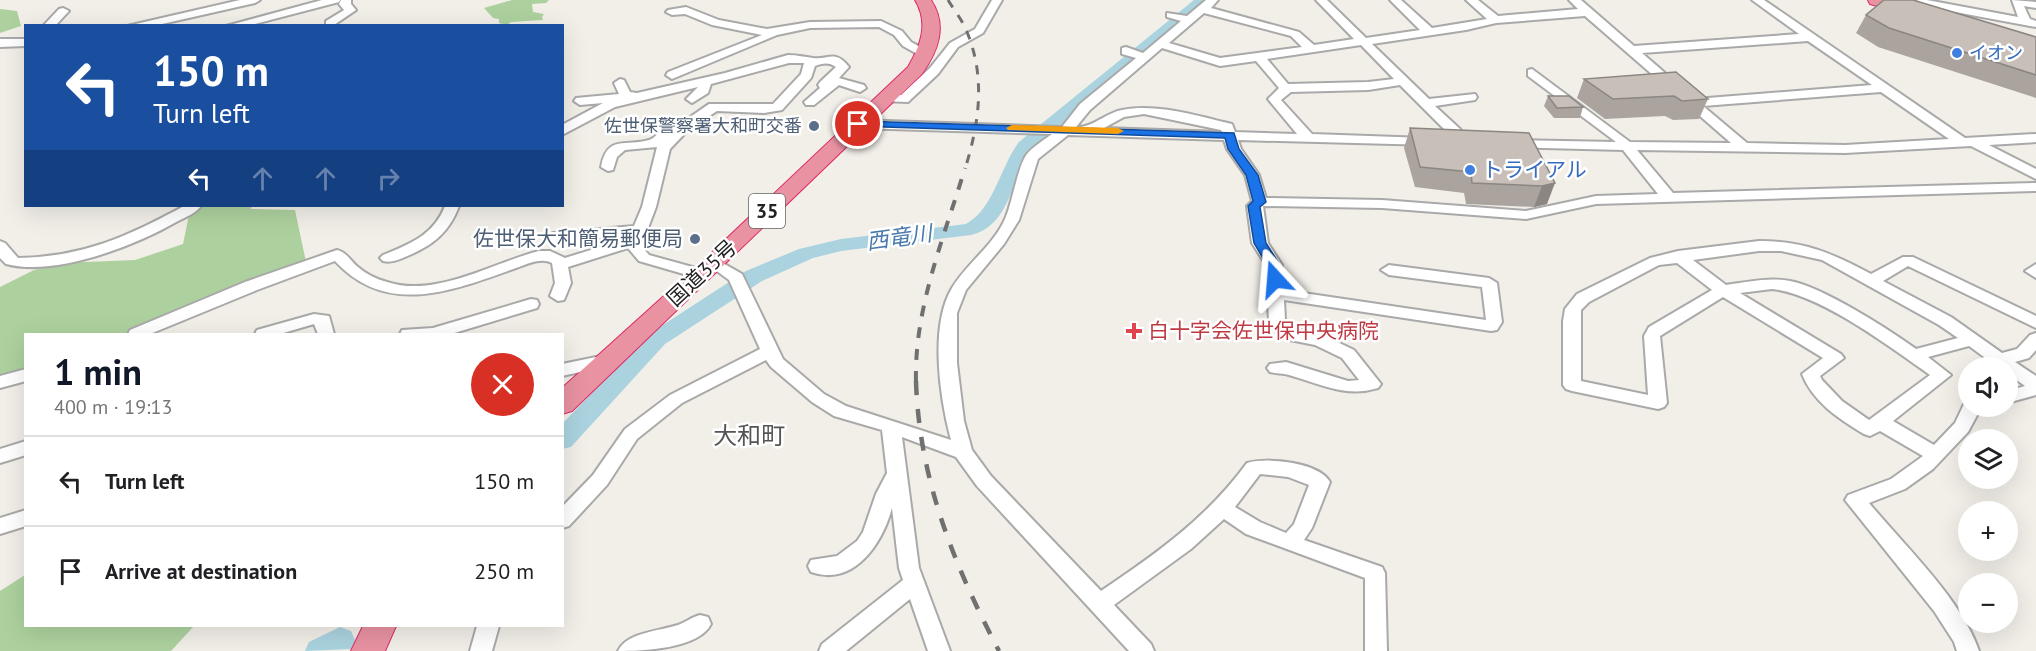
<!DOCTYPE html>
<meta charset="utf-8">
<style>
:root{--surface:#fff;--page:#f6f6f6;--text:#202124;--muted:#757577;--line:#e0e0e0;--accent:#111827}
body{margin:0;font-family:"PT Sans","Noto Sans JP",sans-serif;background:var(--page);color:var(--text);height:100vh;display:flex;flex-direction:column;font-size:22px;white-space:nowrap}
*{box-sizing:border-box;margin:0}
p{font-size:20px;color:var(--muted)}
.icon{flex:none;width:33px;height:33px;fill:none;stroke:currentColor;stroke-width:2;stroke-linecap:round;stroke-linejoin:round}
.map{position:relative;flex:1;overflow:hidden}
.drawer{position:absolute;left:24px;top:333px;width:540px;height:294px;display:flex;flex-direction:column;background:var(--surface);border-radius:0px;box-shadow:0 6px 24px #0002}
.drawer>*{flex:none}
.guide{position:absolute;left:24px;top:24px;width:540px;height:183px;border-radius:0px;box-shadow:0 6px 24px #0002;background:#1a4fa0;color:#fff;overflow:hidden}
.fabs{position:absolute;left:1958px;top:357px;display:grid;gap:12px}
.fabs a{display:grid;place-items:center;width:60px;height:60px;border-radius:50%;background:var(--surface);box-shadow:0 6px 24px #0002;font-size:30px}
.pin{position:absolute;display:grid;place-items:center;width:51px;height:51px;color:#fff;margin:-26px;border:3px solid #fff;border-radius:50%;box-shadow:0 2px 6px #0007}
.me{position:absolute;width:66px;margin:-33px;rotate:341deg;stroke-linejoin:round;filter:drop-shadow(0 0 4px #0008)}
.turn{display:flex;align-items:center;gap:21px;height:126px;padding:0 30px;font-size:27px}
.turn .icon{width:78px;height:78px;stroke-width:2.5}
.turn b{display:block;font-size:42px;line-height:51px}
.lanes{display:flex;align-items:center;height:57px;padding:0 30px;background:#0003;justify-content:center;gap:30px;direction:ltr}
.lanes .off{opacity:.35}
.round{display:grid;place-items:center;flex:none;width:63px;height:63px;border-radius:32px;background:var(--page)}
.overview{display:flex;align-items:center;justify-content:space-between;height:102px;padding:0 30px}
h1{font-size:36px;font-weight:700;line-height:45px;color:var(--accent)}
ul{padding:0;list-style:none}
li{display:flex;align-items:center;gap:18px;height:90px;padding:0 30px;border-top:2px solid var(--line)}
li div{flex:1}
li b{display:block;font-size:22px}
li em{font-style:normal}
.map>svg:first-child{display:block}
.forest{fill:#add19e}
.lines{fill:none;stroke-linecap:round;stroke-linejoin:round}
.river{fill:#aad3df;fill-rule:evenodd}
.minor-casing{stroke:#a9a9a9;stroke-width:4}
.highway-casing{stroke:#dc2a67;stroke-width:2}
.minor{fill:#fff;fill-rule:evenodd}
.highway{fill:#e892a2;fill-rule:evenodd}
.rail-far2{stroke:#707070;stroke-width:3;stroke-dasharray:9 9;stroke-linecap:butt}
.rail-far1{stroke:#707070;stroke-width:4;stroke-dasharray:11 11;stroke-linecap:butt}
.rail{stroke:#707070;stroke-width:4.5;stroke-dasharray:14 14;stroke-linecap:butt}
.wall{fill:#aba49e}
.shaded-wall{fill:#8b8681}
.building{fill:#c7bfb8;stroke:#8b8681;stroke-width:1.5}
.route{fill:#1a73e8;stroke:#114b97;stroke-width:1.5}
.slow{fill:#f59e0b}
.shop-dot{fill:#3f7fe0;stroke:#fff;stroke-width:2}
.service-dot{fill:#5c6f8a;stroke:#fff;stroke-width:2}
.health-dot{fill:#e0444e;stroke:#fff;stroke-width:2}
.labels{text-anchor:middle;stroke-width:5;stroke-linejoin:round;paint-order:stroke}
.far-shop-label{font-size:18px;fill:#366cbe;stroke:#fff;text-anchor:start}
.far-service-label{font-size:18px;fill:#4e5e75;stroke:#fff;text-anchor:end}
.shield{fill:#fff;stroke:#646464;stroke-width:1.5}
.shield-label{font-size:20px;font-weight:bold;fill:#222}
.shop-label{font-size:21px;fill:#366cbe;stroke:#fff;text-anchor:start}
.service-label{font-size:21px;fill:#4e5e75;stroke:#fff;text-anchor:end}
.street-label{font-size:21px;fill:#222;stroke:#fff}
.health-label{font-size:21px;fill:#be3a42;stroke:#fff;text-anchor:start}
.water-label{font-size:22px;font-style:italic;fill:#4a7aab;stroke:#fff}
.quarter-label{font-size:24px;fill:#555;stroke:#fff}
</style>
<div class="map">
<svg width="2036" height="651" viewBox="0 0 2036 651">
<rect width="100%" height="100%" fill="#f2efe9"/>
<g class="forest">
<polygon points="512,0 549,0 546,3 532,4 533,12 544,14 542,17 543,20 511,22 507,25 499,23 499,19 493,18 484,8"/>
<polygon points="0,9 17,11 21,26 0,33"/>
<polygon points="199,206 252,206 251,209 295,210 306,262 123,334 26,334 25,370 0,376 0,287 34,270 62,263 135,260 183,244 190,210"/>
<polygon points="25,575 26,626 194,626 171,651 0,651 0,591"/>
</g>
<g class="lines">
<g class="river">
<path d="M1194 0H1210L1031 150C1011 178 1011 225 971 235L841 251 813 258 762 281 665 344 571 447 562 449V424L649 334 746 271 799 249 841 239 966 224C994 209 1000 167 1019 142Z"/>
<polygon points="340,627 351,631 355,640 351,649 305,651 309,642"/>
</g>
<g class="minor-casing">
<g id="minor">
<polygon points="240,0 260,0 255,3 162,24 127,26"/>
<polygon points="322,0 340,0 339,2 247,26 226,26"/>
<polygon points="341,0 351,0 351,4 356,10 334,25 326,25 326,21 344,10 339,4"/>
<polygon points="992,0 1002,0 983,33 958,47 938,74 908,102 881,101 879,98 881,95 901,95 930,68 950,43 975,29"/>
<path d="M1206 0H1218L1211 8 1299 32 1314 45 1354 39 1316 0H1327L1366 38 1420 30 1390 0H1401L1432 28 1487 19 1466 0H1478L1498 16 1578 9 1569 0H1581L1634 46 1799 34 1752 0H1764L1965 138 2036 134V142L1989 145 2036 169V179L1971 146 1845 153 1637 150 1673 193 2036 183V191L1596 204 1526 219 1382 208 1263 206 1268 243 1282 265 1283 290 1486 320 1482 287 1389 275 1381 270 1389 265 1489 278 1497 283 1502 322 1497 330 1491 331 1284 300 1285 320 1291 327 1325 336 1354 350 1381 384 1378 388C1345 398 1321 384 1289 375 1283 373 1276 374 1270 372L1267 368 1270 364 1286 362 1348 381 1359 380 1342 358 1315 345 1290 340 1279 335 1271 325 1269 321 1266 265 1252 243 1247 206 1252 201 1245 175 1227 149 1224 140 1068 135 1038 159 1019 220 1004 244 966 290 957 313V363L964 421 972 450 991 476 1101 591C1156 554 1208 517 1247 463 1267 457 1319 462 1330 482L1312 528 1304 540 1382 567 1385 573 1387 651H1365V578L1246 534 1224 519 1191 549 1114 605 1151 644 1154 651H1129L977 486 956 457 902 437 919 568 950 651H928L910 599 846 651H819L822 644 903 580 899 568 892 508C882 544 854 587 811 572L808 566 811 560 837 556 857 541 863 532 876 494 887 473 882 430 834 416 812 402 771 367 766 360 682 403 637 439 607 485 569 526 562 528V507L593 475 625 429 670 395 760 349 729 280 706 263 714 258 742 274 783 359 824 394 846 406 951 440C940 399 929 326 952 288 967 263 993 246 1005 219 1012 204 1018 165 1027 154 1034 146 1044 140 1052 134L858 128 851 124 858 120 1062 127 1080 104 1136 58 1122 54V48L1126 47 1143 53 1181 21 1167 17V13L1187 16ZM1204 13 1291 36 1302 47 1220 58 1169 43ZM1585 16 1731 143 1630 142 1532 69 1528 70V76L1616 142 1512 140 1505 144 1507 147 1623 150 1658 194 1596 196 1526 211 1382 200 1266 198 1259 175 1241 149 1238 140 1431 145 1433 142 1431 139 1426 138 1312 134 1281 100 1291 92 1368 90 1400 85 1449 134 1455 146H1465L1467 143 1460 129 1435 106 1475 100 1477 97 1475 94 1429 99 1372 44 1466 30 1496 23ZM1808 41 1872 85 1695 99 1642 53ZM1361 45 1394 79 1368 82 1288 84 1267 59ZM1162 48 1220 66 1256 61 1279 88 1268 99 1297 134 1235 132 1232 124C1197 116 1157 103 1122 110 1105 113 1093 128 1076 127L1090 110ZM1881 92 1949 139 1845 145 1747 143 1703 106ZM1144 114 1221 130 1222 132 1104 128 1124 117ZM1260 474 1288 477 1309 485 1294 524 1286 533 1260 522 1235 507Z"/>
<polygon points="1917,0 1927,0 2018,17 2012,0 2036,2 2036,8 2024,6 2030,19 2036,21 2036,27 1923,6 1919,5"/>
<polygon points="686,7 719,20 767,29 810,22 881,21 902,31 911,42 931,53 929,56 921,56 903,46 894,35 879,27 810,28 777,35 672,79 666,75 668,72 762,35 712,25 685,14 672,15 666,12 668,10"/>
<polygon points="63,8 69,11 55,26 43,26 59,9"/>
<polygon points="0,39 26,39 26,46 0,47"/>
<path d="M788 55C797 55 805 57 813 58 828 60 835 49 849 67L839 78 864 85 866 88 860 92 839 85 814 105H806L804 102 820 88 818 85 820 82 836 67C829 62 823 63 815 66L811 78 782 110 764 113 717 111 689 129 670 149 656 207 643 241V248L649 255 707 271 709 274 707 277 701 279 639 261 628 248 568 267 571 283 564 300 558 301 550 296 555 283 552 263C541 257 527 264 516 268 454 290 387 318 335 261L257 290 150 334H128L130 330 245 282 337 250C348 253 350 261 358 267 366 274 376 279 387 282 436 298 492 263 539 251H550L565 258 629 238 630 235 553 243 545 238 553 233 634 226 642 207 657 147 625 150 617 157 613 170 608 171 601 167C607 134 626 147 649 140 654 139 659 132 663 128L673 129 709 104H773L801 74 804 63H789L711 84 708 93 692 103 686 99 698 87 615 107 562 135V125L603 103 580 105 574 101 576 98 619 94 614 83 620 79 624 80 630 92 637 93 725 73Z"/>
<path d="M184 206H201C196 213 186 217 178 221 135 246 55 277 6 264L0 258V241L5 243 18 258C83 257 129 236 184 206Z"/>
<path d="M445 206H459C449 233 432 246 405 257 398 260 391 263 383 261L380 258 383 255C410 244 434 235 445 206Z"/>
<path d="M1759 241C1804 241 1832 253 1871 274L1903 257H1913L2036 316V328L1908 266 1883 281 1951 317 2002 353 2017 349 2030 335 2036 333V350L2029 358 2015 362 2036 376V395L2007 403V391L2025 386 2007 373V368H1999L1969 346 1928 357 1951 375 1893 421 1934 445 1955 423 1965 402 1968 401V406H1982L1968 432 1933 469 1905 489 1869 503C1904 545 1962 600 1979 651H1957L1954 642 1934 611 1845 500 1848 495 1891 479 1923 456 1880 431 1870 436 1864 434C1839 419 1813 402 1802 374L1823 358 1723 297 1660 336 1667 403 1664 407 1658 409 1572 391 1566 389 1563 385V321L1565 309 1577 294 1650 258 1678 251ZM1759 251H1781L1822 260 1939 325 1958 338 1916 349C1888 329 1823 287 1790 281 1769 277 1747 282 1726 285L1693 260ZM1677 263 1712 290 1649 327 1644 336 1648 395 1581 381V310L1589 302 1659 265ZM1772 289C1820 294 1890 347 1930 375L1869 420 1842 401 1822 380 1820 376 1844 358 1841 354 1740 293Z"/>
<polygon points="2036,264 2036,278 2025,271"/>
<polygon points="531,299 537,300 539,304 537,308 451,334 400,334 402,330 433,328"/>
<polygon points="314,314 329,316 334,334 318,334 314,324 280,334 255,334 257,330"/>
<polygon points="606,355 612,357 615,361 612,365 562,376 562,364"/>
<polygon points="26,369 26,381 0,388 0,376"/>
<polygon points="26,441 26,455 0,463 0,449"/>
<polygon points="26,510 26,526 0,534 0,518"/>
<path d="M700 615 708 617 711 624C699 649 642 651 618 651 627 632 660 631 678 625 686 622 692 617 700 615Z"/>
<polygon points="477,626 499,626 492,651 470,651"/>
</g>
</g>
<g class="highway-casing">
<g id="highway">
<path d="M915 0H931C948 26 938 51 922 74L572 411 562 414V388L706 258 908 67C921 45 929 23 915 0Z"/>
<polygon points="1868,0 1894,0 1922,8 1925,12 1922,16 1916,17 1870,4"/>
<polygon points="363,626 396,626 385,651 351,651"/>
</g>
</g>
<use href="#minor" class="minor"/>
<use href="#highway" class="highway"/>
<path class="rail-far2" d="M948 0C954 10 963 21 967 32 986 78 979 124 965 169"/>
<path class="rail-far1" d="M916 382C914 308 944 238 965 168"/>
<path class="rail" d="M916 381C919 479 954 565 999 651"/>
</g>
<g class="wall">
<polygon points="1866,15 2036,37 2036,98 1878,47 1856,33"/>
<polygon points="1584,79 1708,99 1699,119 1673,120 1665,116 1605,119 1577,98"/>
<polygon points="1548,96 1583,107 1580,118 1554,118 1544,106"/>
<polygon points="1410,128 1529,133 1547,204 1534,207 1466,204 1464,193 1415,187 1404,148"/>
</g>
<polygon class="shaded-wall" points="1555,183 1547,204 1534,207 1542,186"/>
<g class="building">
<polygon points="1884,0 1913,0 2036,37 2036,75 1889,28 1866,15"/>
<polygon points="1676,72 1708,99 1682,101 1674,96 1613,99 1584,79"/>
<polygon points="1548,96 1569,96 1583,107 1557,108"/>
<polygon points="1410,128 1529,133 1555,183 1542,186 1472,183 1471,172 1420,167"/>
</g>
<polygon class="route" points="858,121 1234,133 1239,149 1258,175 1266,202 1260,207 1266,243 1280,265 1281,279 1275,284 1270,282 1267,265 1254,243 1248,206 1253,201 1246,175 1228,149 1225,138 854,126 854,122"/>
<polygon class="slow" points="1012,125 1118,128 1124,131 1118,134 1008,130 1006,128"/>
<g class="shop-dot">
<circle cx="1957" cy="53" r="6"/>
<circle cx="1470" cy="170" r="6"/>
</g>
<g class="service-dot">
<circle cx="814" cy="126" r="6"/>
<circle cx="695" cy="239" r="6"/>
</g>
<path class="health-dot" d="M1131 322h6v6h6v6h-6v6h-6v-6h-6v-6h6z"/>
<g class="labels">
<g class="far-shop-label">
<text x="1969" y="59">イオン</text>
</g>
<g class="far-service-label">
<text x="802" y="132">佐世保警察署大和町交番</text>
</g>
<rect class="shield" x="749" y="194" width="36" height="34" rx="4.5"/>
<g class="shield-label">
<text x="767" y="218">35</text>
</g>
<g class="shop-label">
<text x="1482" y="177">トライアル</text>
</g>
<g class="service-label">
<text x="683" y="246">佐世保大和簡易郵便局</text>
</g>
<g class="street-label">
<text transform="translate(702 273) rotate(-43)" y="7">国道35号</text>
</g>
<g class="health-label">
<text x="1148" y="338">白十字会佐世保中央病院</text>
</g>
<g class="water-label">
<text transform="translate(899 237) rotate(-8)" y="8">西竜川</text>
</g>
<g class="quarter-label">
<text x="749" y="444">大和町</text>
</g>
</g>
</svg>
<div class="fabs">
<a><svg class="icon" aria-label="sound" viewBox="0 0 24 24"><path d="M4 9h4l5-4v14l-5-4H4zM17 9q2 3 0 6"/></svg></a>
<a><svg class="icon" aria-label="layers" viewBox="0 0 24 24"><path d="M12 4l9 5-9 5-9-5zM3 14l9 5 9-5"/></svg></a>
<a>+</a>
<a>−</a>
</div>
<div class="pin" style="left:858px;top:124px;background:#d93025"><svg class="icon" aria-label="arrive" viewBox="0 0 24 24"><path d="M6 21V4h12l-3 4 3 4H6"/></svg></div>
<svg class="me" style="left:1275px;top:279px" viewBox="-20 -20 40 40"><path d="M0-17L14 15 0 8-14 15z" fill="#1a73e8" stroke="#fff" stroke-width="4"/></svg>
<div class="guide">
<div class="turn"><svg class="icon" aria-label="left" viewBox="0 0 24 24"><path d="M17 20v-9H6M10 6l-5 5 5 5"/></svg><div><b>150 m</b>Turn left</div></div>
<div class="lanes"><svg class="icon" aria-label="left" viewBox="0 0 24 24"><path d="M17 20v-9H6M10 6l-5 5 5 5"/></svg><svg class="icon off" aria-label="ahead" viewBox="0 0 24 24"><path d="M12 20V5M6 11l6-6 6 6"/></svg><svg class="icon off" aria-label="ahead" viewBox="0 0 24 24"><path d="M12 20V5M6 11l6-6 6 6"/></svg><svg class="icon off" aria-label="right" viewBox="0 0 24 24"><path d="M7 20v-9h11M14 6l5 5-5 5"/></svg></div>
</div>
<section class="drawer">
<div class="overview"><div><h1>1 min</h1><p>400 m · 19:13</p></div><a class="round" style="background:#d93025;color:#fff"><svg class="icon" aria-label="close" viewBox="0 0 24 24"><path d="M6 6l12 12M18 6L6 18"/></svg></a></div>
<ul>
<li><svg class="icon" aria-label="left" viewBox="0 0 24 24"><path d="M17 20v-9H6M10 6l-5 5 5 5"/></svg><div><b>Turn left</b></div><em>150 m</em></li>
<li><svg class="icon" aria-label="arrive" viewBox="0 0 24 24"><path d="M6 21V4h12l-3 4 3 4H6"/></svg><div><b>Arrive at destination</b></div><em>250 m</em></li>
</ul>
</section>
</div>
